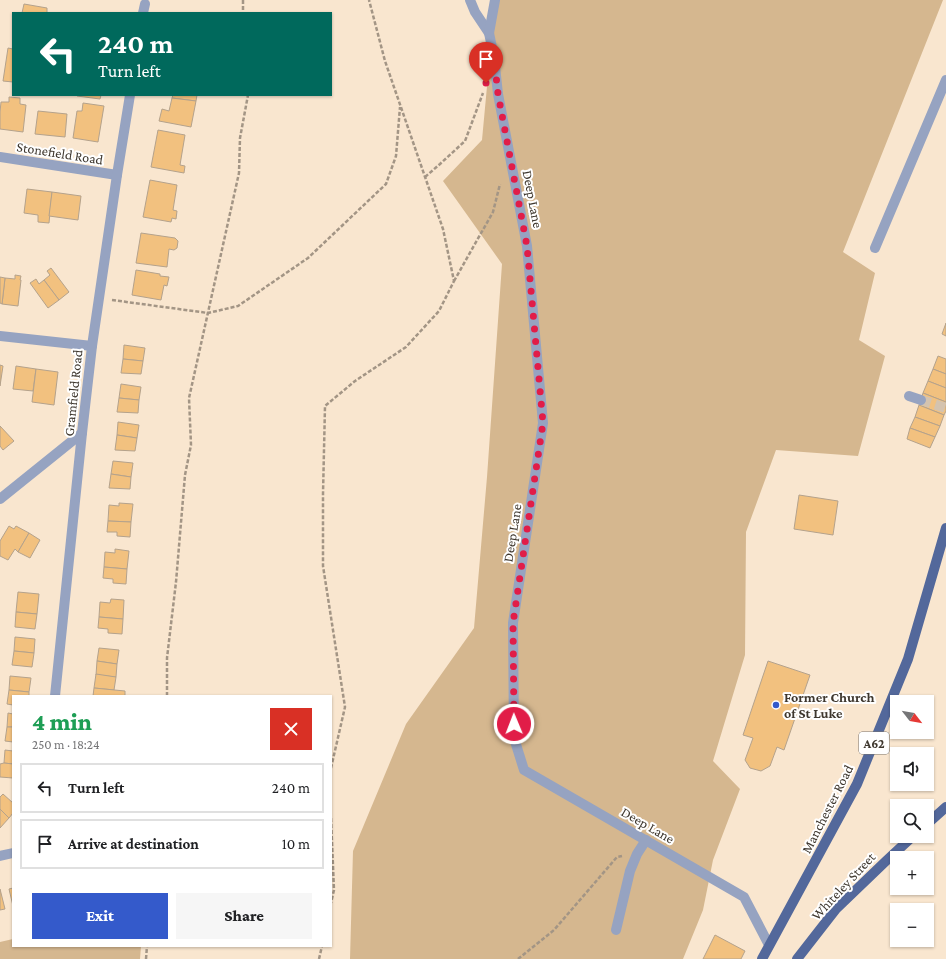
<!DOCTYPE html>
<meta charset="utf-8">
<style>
:root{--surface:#fff;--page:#f6f6f6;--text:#202124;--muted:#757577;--line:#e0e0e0;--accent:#345acb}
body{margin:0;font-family:"Crimson Pro",serif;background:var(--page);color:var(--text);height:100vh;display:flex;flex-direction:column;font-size:15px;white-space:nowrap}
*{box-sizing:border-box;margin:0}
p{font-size:13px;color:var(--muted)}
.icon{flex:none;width:22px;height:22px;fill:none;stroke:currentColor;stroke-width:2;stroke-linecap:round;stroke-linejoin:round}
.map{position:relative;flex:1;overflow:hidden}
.details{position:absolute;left:12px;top:695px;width:320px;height:252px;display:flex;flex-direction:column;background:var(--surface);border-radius:0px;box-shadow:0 1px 3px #0004}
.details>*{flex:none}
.hud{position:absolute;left:12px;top:12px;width:320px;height:84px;border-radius:0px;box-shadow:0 1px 3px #0004;background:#00695c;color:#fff;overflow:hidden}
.needle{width:26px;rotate:121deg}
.tools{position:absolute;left:890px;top:695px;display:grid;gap:8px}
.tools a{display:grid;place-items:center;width:44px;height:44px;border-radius:0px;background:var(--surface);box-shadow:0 1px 3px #0004;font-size:20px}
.pin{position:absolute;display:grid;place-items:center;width:34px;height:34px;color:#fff;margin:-41px -17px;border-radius:50% 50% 50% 0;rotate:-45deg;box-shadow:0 0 4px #0007}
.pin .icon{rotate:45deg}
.me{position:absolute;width:44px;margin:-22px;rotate:359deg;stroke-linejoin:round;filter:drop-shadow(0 0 3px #0008)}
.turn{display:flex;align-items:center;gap:14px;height:84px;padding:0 20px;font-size:18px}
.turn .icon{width:52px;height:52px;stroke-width:2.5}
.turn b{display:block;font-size:28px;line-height:34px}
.round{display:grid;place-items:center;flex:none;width:42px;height:42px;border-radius:0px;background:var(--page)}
.head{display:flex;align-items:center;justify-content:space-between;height:68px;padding:0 20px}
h1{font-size:24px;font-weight:800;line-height:30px;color:#1e9e55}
.cta{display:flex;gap:8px;margin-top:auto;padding:8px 20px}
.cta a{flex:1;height:46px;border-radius:0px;background:var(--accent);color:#fff;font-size:16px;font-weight:800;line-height:46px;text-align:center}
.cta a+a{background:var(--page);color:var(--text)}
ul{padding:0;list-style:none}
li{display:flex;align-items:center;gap:12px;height:50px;margin:0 8px 6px;padding:0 12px;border:2px solid var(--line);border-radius:0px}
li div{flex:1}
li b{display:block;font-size:15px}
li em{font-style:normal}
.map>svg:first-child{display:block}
.green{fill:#d5b78f}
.building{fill:#f2c17f;stroke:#b4a28c}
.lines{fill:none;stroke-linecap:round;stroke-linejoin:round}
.minor-tunnel{stroke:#d4c3af;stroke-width:10;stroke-dasharray:10 5;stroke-linecap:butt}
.path{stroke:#a39585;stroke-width:2.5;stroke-dasharray:4 2;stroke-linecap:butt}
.minor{stroke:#96a3c1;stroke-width:10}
.major{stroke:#53689b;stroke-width:10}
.route{stroke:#e11d48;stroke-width:7;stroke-dasharray:0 12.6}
.poi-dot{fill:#345acb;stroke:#fff;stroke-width:1.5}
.labels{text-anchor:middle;stroke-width:4;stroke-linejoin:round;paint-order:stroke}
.shield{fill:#fff;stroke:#78736d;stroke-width:1}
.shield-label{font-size:13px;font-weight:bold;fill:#3e372e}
.street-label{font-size:14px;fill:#3e372e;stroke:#fff}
.poi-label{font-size:14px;font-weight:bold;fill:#3e372e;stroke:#fff;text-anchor:start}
</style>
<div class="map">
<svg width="946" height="959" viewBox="0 0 946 959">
<rect width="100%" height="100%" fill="#f9e6cf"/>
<g class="green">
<polygon points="493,0 943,0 843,252 875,273 859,340 885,356 858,456 776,450 746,532 745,655 713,761 740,789 713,860 703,910 683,959 350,959 353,851 406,724 474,628 487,477 502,264 443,181 482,140 493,22"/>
<polygon points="13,939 13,946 141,946 140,959 0,959 0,942"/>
</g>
<g class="building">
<polygon points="24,4 47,8 47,13 22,13"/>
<polygon points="8,48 13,49 13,82 3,81"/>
<polygon points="77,95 101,95 100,99 77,96"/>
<polygon points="173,95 197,95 196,101 172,98"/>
<polygon points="9,97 20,98 20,104 26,105 23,132 0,129 0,112 1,102 9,102"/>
<polygon points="172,98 196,101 191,127 159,121 162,109 169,111"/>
<polygon points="83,103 104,106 98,142 73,138 77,111 82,111"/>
<polygon points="38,111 67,114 65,137 35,134"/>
<polygon points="158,130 185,135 180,165 185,166 184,173 151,167"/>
<polygon points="150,180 177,185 173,210 177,211 176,219 172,218 171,222 143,217"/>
<polygon points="27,189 52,192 49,223 38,222 38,215 24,213"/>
<polygon points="52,192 81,196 78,220 49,216"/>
<polygon points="141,233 175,238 178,241 177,248 174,250 169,249 167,267 136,263"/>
<polygon points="51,268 69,292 59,300 44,280 50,275 47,271"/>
<polygon points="136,270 160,274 160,276 169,277 167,286 164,285 161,300 132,295"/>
<polygon points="15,275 21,276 20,280 21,280 18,306 2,304 5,278 15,279"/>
<polygon points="0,277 5,278 2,304 0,303"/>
<polygon points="36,279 39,284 44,280 59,300 48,308 30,283"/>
<polygon points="946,323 946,336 942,334"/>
<polygon points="124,345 145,348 143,361 123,359"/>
<polygon points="938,356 946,359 946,374 933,369"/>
<polygon points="123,359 143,361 141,374 121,373"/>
<polygon points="0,365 3,366 0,386"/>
<polygon points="16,366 36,369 33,391 13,389"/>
<polygon points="36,369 58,372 54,405 32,402"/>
<polygon points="933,369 946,374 946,388 928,381"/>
<polygon points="928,381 946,388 946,402 923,393"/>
<polygon points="121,384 141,387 139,400 119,398"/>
<polygon points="923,393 946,402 946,411 944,415 919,405"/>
<polygon points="119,398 139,400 138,413 117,412"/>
<polygon points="919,405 944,415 940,426 915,417"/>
<polygon points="915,417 940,426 935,437 910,428"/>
<polygon points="118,422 139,425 137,438 117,435"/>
<polygon points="0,426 14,441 3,450 0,446"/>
<polygon points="910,428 935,437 930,448 907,439"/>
<polygon points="117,435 137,438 135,451 115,450"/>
<polygon points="113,461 133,463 131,477 111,474"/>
<polygon points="111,474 131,477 130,489 109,488"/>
<polygon points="799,495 838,501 833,535 794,529"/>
<polygon points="119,503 133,504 131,522 108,521 109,505 119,506"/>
<polygon points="108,521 131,522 130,537 117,536 117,532 107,532"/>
<polygon points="9,526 14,529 16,526 29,533 18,552 15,549 8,560 0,556 0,541"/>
<polygon points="29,533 40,540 30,558 18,552"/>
<polygon points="115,549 129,551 127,569 104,567 105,552 115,553"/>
<polygon points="104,567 127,569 126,584 113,583 113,579 103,578"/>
<polygon points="18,592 39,594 37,614 16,612"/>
<polygon points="111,599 124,600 123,619 99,617 100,602 110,603"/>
<polygon points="16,612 37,614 35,629 15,627"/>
<polygon points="99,617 123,619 122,634 108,633 108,629 98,628"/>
<polygon points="15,637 35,639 34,653 14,651"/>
<polygon points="99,648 119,650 117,664 97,661"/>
<polygon points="14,651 34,653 32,667 12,665"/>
<polygon points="97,661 117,664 116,677 96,675"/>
<polygon points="768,661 810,675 784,750 777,747 770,766 761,771 750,768 745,760 753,738 743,735"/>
<polygon points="96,674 116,677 114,690 94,688"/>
<polygon points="10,676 31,678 29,692 9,690"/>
<polygon points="94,688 125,691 125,696 93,696"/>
<polygon points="9,690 29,692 29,696 13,696 13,705 7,704"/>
<polygon points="8,713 13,714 13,727 7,727"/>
<polygon points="7,727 13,727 13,742 5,741"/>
<polygon points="5,750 13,751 13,764 4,763"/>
<polygon points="4,763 13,764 13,778 0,777 0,764"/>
<polygon points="3,794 13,803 13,813 9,818 0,809 0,797"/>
<polygon points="0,809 9,818 0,828"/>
<polygon points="13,888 13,906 9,889"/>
<polygon points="0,889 5,909 0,910"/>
<polygon points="715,935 745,951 741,959 703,959"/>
</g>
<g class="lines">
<polyline class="minor-tunnel" points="921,400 946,408"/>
<g class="path">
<polyline points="243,0 243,13"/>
<polyline points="425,177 440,164 465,141 483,93"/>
<polyline points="454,281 493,212 500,184"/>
<polyline points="112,300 208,313 238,306 308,258 386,184 396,156 400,107"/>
<polyline points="167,696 167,658 176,582 185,475 191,445 189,398 239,173 240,138 248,95"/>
<polyline points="331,768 345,707 323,566 323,494 325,406 355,381 406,347 439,311 454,281 443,229 385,61 369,0"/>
<polyline points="331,818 334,890 331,903"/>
<polyline points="146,959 147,946"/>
<polyline points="319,959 322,946"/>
<polyline points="518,959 554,930 617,857 622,856"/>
</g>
<g class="minor">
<polyline points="470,0 475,12 489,33 494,57 498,94 527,246 543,423 513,623 514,738 524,770 744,897 769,945"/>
<polyline points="143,13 145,4"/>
<polyline points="489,33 495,0"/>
<polyline points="0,157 117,175"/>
<polyline points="875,248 946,80"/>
<polyline points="0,336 92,346"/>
<polyline points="909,396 921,400"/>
<polyline points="0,499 82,433"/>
<polyline points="55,696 82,433 92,346 117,175 130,95"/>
<polyline points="0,856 13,853"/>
<polyline points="616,930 630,871 637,854 646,840"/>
</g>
<g class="major">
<polyline points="927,824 946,807"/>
<polyline points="762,959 857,784 908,659 946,528"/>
<polyline points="797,959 836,909 886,861 913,836"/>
</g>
</g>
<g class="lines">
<polyline class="route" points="486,83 494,57 498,94 527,246 543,423 513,623 514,724"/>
</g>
<circle class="poi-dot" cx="776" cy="705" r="4"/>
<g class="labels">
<rect class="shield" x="859" y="732" width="30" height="22" rx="3"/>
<g class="shield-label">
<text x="874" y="748">A62</text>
</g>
<g class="street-label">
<text transform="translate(60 153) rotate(9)" y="5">Stonefield Road</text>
<text transform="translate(533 199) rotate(79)" y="5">Deep Lane</text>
<text transform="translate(73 393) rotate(-84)" y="5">Gramfield Road</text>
<text transform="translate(512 533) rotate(-81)" y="5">Deep Lane</text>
<text transform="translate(827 809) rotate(-63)" y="5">Manchester Road</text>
<text transform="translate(648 825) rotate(30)" y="5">Deep Lane</text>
<text transform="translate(843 886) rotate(-47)" y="5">Whiteley Street</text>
</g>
<g class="poi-label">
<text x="784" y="702">Former Church<tspan x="784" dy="16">of St Luke</tspan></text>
</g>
</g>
</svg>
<div class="tools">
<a><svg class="needle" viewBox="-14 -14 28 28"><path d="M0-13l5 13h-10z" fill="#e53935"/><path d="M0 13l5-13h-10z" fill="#757577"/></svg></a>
<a><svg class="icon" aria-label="sound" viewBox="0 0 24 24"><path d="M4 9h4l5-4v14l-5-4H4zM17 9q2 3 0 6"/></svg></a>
<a><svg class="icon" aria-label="search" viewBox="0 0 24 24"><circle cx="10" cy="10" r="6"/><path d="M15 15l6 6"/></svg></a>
<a>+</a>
<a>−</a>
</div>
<div class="pin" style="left:486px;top:83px;background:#d93025"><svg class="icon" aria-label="arrive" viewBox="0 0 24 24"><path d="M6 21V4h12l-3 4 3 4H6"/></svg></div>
<svg class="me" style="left:514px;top:724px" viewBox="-20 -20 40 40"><circle r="17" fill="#e11d48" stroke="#fff" stroke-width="3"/><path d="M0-11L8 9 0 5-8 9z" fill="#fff"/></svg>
<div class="hud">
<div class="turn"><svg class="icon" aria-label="left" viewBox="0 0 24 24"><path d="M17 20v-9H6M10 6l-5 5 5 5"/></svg><div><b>240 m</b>Turn left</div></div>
</div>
<section class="details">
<div class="head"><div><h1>4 min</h1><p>250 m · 18:24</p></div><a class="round" style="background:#d93025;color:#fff"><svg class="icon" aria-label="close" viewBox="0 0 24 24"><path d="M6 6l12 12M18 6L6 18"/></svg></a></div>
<ul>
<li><svg class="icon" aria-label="left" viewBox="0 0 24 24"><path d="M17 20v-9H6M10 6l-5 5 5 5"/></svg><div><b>Turn left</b></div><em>240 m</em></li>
<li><svg class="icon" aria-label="arrive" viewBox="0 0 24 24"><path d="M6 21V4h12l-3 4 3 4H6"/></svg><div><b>Arrive at destination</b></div><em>10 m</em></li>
</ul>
<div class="cta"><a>Exit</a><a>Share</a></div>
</section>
</div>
